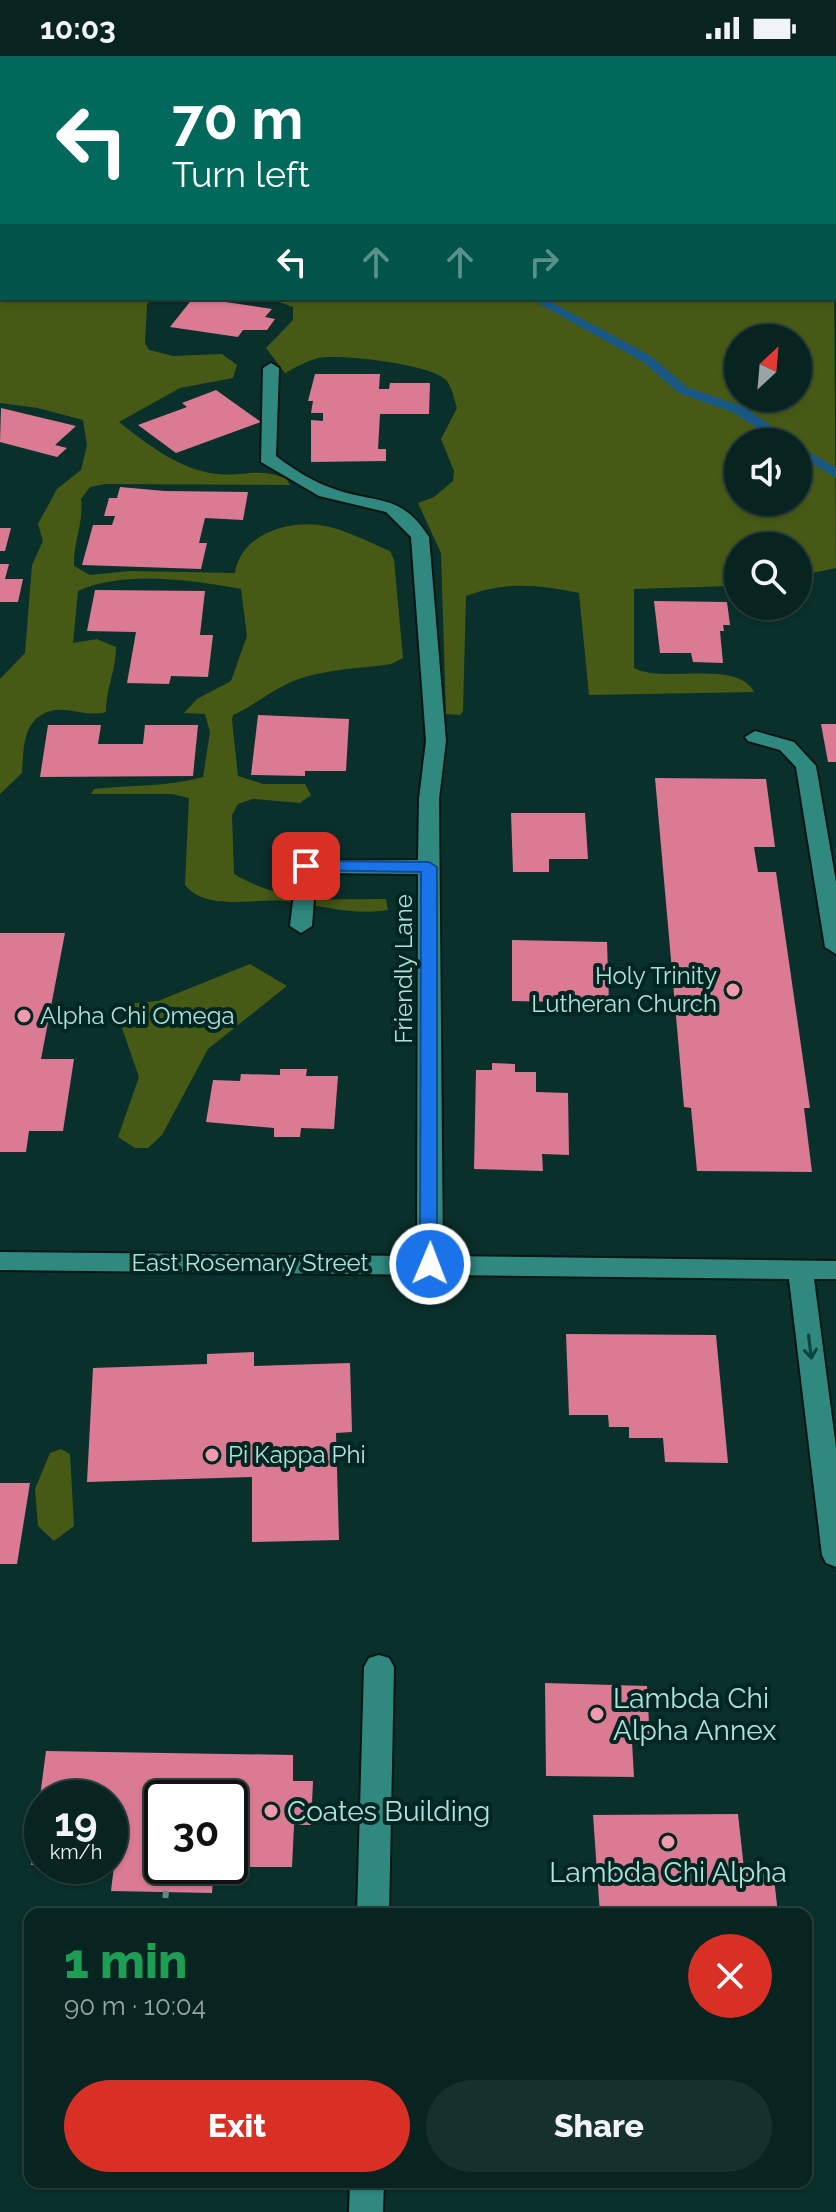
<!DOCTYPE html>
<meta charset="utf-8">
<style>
:root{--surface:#082421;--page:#16302e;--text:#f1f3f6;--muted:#98a4a5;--line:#29413f;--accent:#d93025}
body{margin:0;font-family:Raleway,sans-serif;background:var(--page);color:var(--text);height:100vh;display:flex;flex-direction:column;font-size:30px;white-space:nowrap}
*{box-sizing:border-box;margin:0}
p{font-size:26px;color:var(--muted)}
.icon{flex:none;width:44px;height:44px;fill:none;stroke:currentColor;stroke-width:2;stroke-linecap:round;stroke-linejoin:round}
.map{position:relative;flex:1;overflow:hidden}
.drawer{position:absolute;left:24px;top:1852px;width:788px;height:280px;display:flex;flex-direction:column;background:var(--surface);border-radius:16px;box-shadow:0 2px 6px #0004,0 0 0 2px var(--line)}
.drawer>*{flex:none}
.banner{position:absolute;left:0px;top:0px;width:836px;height:244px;box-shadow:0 2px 6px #0004,0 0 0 2px var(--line);background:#00695c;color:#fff;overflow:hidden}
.needle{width:52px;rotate:26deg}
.fabs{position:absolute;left:724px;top:268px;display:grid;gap:16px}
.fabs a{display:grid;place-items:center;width:88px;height:88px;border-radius:50%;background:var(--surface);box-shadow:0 2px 6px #0004,0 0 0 2px var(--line);font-size:40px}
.speed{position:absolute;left:24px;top:1724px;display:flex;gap:16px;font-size:40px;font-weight:700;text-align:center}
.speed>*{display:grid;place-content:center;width:104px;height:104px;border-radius:50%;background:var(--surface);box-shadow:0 2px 6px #0004,0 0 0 2px var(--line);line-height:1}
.speed small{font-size:20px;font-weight:400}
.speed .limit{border:4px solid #111;border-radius:12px;background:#fff;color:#111}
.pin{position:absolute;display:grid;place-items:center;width:68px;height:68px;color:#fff;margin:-34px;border-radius:16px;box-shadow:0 4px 12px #0006}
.me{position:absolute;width:88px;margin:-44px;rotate:1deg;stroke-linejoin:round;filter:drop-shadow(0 0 6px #0008)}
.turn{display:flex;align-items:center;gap:28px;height:168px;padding:0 40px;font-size:36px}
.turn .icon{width:104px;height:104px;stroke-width:2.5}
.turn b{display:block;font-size:56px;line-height:68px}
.lanes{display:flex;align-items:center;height:76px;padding:0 40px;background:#0003;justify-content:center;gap:40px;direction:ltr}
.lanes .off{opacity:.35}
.round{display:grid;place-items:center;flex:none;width:84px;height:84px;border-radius:42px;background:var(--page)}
.headline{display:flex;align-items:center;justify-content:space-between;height:136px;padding:0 40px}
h1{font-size:48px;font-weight:800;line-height:60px;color:#1e9e55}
.primary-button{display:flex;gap:16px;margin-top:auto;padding:16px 40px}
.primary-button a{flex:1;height:92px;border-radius:48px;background:var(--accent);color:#fff;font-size:32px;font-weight:800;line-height:92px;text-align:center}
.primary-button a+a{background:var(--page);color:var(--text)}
.status{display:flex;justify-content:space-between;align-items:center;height:56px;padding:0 40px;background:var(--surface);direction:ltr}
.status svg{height:22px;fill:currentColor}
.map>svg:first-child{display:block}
.forest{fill:#465a15;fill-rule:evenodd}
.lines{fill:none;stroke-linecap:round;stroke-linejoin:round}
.stream{fill:#195885;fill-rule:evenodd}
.building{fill:#da7b93}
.minor-casing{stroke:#071513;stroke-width:4}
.path-far1{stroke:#5e8a84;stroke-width:3;stroke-dasharray:4 4;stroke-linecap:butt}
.path{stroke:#5e8a84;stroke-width:6;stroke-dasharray:8 8;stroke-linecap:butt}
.minor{fill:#2f897f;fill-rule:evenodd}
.oneway{stroke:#0e443e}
.route{fill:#1a73e8;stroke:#114b97;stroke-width:2}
.poi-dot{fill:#f29aae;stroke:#002622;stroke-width:3}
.labels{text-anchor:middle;stroke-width:8;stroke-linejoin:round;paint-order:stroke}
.street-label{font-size:24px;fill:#afe2da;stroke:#002622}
.poi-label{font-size:24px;fill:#afe2da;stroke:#002622;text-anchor:start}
.near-poi-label{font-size:28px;fill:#afe2da;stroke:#002622;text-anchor:start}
</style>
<div class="status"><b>10:03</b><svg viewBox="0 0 49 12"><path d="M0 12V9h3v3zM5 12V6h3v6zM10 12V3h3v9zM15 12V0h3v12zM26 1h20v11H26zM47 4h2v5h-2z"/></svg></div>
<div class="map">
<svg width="836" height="2156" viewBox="0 0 836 2156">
<rect width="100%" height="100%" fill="#0a302c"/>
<g class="forest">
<path d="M0 0 16 2H2V242H155L147 248 145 287 149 294 173 300 222 298 237 309 233 322 180 332 119 366C147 388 181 415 218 418 247 421 252 411 286 422L290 429 105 428 90 431 81 443C84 467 73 486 74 510L90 519 129 515 235 517C240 480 284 465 319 469 343 472 368 486 390 495L394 504 403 602 391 608C357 613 318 613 287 628 269 636 253 650 233 659L232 664 238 720 263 728H305L311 739 300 747 253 743 238 748 232 759 234 818C285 848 329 843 386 843L388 854C352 860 321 849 285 845 254 842 207 856 185 829L189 742 172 738H91L94 733C130 729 168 731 203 721L210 676 205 658 184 657 197 643 231 625 247 580 241 533C191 524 125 514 78 535L73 587 97 583 116 591C116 615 106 631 106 656 88 661 72 652 55 654 22 660 24 691 22 717L0 738V623L25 597 32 509 43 485 38 468 57 433 81 414 87 389 83 364 38 352 0 347Z"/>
<path d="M834 225 836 512 798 520V490H738V534L730 530 634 533V612C663 628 737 603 754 636L589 639 579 537C538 529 505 525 466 540L463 655 460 659 446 658 441 497 418 447 434 441 453 425 454 415 441 383 457 352C454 343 452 331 446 324 430 308 341 298 319 302 308 304 295 312 285 317L266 292 293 264V251L268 242H834ZM738 282H798V342H738ZM738 386H798V446H738Z"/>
<polygon points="250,908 287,930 208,993 162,1079 148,1092 135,1092 118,1081 139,1021 122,972 127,948 158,945"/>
<polygon points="61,1393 70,1398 74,1470 54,1485 38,1470 35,1433 50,1397"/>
</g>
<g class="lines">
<g class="stream">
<polygon points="88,0 101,0 102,2 89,2"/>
<polygon points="0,41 2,41 0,48"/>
<polygon points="529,242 544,242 651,300 687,331 744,351 795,386 779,386 734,357 679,337 643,306"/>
<polygon points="798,389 836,412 836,422 798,399"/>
</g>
</g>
<g class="building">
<polygon points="193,242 221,242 219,245 272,253 265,261 275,263 267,274 243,274 238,281 170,271"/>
<polygon points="315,318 380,318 379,333 389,333 390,327 430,327 429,358 380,358 378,393 386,393 386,405 311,406 311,364 323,365 323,357 311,357 313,345 308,345"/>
<polygon points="216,334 261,366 176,397 138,369 187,351 182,347"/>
<polygon points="1,352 76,370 55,389 67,392 57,401 0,386"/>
<polygon points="120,431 165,435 248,436 243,464 205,462 199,487 207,487 201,513 82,509 93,469 112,469 115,460 104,460 109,442 117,442"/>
<polygon points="0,472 11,472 5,495 0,495"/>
<polygon points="0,508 9,508 5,523 23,523 18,546 0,546"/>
<polygon points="95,534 205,535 200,579 213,579 208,621 171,620 169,628 127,627 136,576 87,575"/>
<polygon points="654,545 727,546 730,569 723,569 724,575 720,575 723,607 693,606 691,597 660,597"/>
<polygon points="258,659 349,663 346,715 305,715 305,720 251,719"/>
<polygon points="821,668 836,668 836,706 828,706"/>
<polygon points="48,669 101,669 98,688 143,688 145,669 198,669 193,720 40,721"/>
<polygon points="655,722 766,723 775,791 754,791 758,816 776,816 810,1052 804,1052 812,1116 697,1115 691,1052 684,1051"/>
<polygon points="511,757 585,757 588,803 549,803 549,816 513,816"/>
<polygon points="0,877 65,877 41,1003 74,1003 63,1075 29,1075 26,1096 0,1096"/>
<polygon points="512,884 607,886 609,947 512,945"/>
<polygon points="492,1007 515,1008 515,1016 536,1016 536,1036 568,1037 569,1099 542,1098 543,1115 474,1113 476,1014 492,1014"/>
<polygon points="280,1013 307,1013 306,1020 338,1020 334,1073 301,1072 300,1081 274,1081 274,1072 206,1066 213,1024 240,1025 241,1018 280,1019"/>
<polygon points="566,1278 716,1279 728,1407 665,1406 663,1382 629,1382 629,1371 609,1371 608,1359 569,1359"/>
<polygon points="254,1296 254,1310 350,1307 352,1376 336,1377 339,1484 252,1486 252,1421 87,1426 93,1312 207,1308 207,1298"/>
<polygon points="0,1427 30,1427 17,1508 0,1508"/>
<polygon points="545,1627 647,1630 650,1686 632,1686 634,1721 546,1720"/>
<polygon points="46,1695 293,1699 293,1725 313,1725 311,1769 294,1769 292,1811 230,1811 230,1742 162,1742 162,1810 214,1810 212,1837 111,1835 114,1810 110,1810 110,1742 42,1742 42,1809 31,1809"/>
<polygon points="738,1758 744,1813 773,1813 778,1858 600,1858 593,1759"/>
</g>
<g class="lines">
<g class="minor-casing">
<g id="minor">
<path d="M271 307 279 312 276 400C294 414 315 427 337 434 381 448 401 438 429 481L446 685 439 743 443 1200 836 1205V1223H814L836 1392V1511L826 1507 822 1499 789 1223 0 1214V1196L417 1200 418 818 316 817 312 870 301 877 290 870 298 805 418 804 419 743 426 685 411 481 386 456 319 440 261 406 263 312Z"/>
<polygon points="755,675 794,686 816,710 836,826 836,898 825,891 796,711 780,694 748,685 745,681"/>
<polygon points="379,1599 389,1602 394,1611 389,1858 357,1858 364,1611 369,1602"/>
<polygon points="350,2126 384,2126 383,2156 349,2156"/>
</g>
</g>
<polyline class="path-far1" points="326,0 330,2"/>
<polyline class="path" points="164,1858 166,1835"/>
<use href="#minor" class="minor"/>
</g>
<defs><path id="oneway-shaft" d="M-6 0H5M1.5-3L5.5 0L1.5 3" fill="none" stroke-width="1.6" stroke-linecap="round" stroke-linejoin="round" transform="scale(2)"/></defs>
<use class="oneway" href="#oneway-shaft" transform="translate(810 1291) rotate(83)"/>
<polygon class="route" points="306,805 429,806 437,811 437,1213 423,1213 420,1208 421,816 301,814 298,810"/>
<g class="poi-dot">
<circle cx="733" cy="934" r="8"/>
<circle cx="24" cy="960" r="8"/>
<circle cx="212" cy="1399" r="8"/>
<circle cx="597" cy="1658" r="8"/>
<circle cx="271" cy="1755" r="8"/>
<circle cx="668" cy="1786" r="8"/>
</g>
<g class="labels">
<g class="street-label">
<text transform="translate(404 913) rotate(-90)" y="8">Friendly Lane</text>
<text x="250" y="1215">East Rosemary Street</text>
</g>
<g class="poi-label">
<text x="717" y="928" text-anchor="end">Holy Trinity<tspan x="717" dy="28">Lutheran Church</tspan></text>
<text x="40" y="968">Alpha Chi Omega</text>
<text x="228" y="1407">Pi Kappa Phi</text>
</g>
<g class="near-poi-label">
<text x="613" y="1652">Lambda Chi<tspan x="613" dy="32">Alpha Annex</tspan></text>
<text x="287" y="1765">Coates Building</text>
<text x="668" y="1826" text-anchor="middle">Lambda Chi Alpha</text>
</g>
</g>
</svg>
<div class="fabs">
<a><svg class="needle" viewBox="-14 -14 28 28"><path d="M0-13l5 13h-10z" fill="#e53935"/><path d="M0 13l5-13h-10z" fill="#98a4a5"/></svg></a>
<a><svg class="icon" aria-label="sound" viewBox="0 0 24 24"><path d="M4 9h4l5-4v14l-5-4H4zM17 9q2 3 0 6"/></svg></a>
<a><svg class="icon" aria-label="search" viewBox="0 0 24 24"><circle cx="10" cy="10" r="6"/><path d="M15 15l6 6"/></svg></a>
</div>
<div class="speed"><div>19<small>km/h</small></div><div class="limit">30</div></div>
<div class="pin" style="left:306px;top:810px;background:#d93025"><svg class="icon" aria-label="arrive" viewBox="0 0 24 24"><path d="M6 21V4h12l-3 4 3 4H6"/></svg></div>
<svg class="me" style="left:430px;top:1208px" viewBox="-20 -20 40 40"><circle r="17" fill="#1a73e8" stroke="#fff" stroke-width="3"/><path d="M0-11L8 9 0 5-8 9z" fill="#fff"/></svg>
<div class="banner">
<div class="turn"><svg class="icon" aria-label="left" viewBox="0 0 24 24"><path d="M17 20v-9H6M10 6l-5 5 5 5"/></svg><div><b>70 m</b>Turn left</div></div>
<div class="lanes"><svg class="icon" aria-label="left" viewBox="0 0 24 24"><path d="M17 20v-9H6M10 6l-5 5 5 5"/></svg><svg class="icon off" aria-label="ahead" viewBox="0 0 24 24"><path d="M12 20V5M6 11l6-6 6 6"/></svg><svg class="icon off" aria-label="ahead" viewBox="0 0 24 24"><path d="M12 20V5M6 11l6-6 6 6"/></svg><svg class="icon off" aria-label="right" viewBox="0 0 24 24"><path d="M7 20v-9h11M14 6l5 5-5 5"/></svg></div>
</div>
<section class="drawer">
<div class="headline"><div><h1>1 min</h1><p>90 m · 10:04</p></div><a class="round" style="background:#d93025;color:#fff"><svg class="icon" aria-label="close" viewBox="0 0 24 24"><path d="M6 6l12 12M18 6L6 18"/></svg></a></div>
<div class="primary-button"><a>Exit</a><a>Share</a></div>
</section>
</div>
